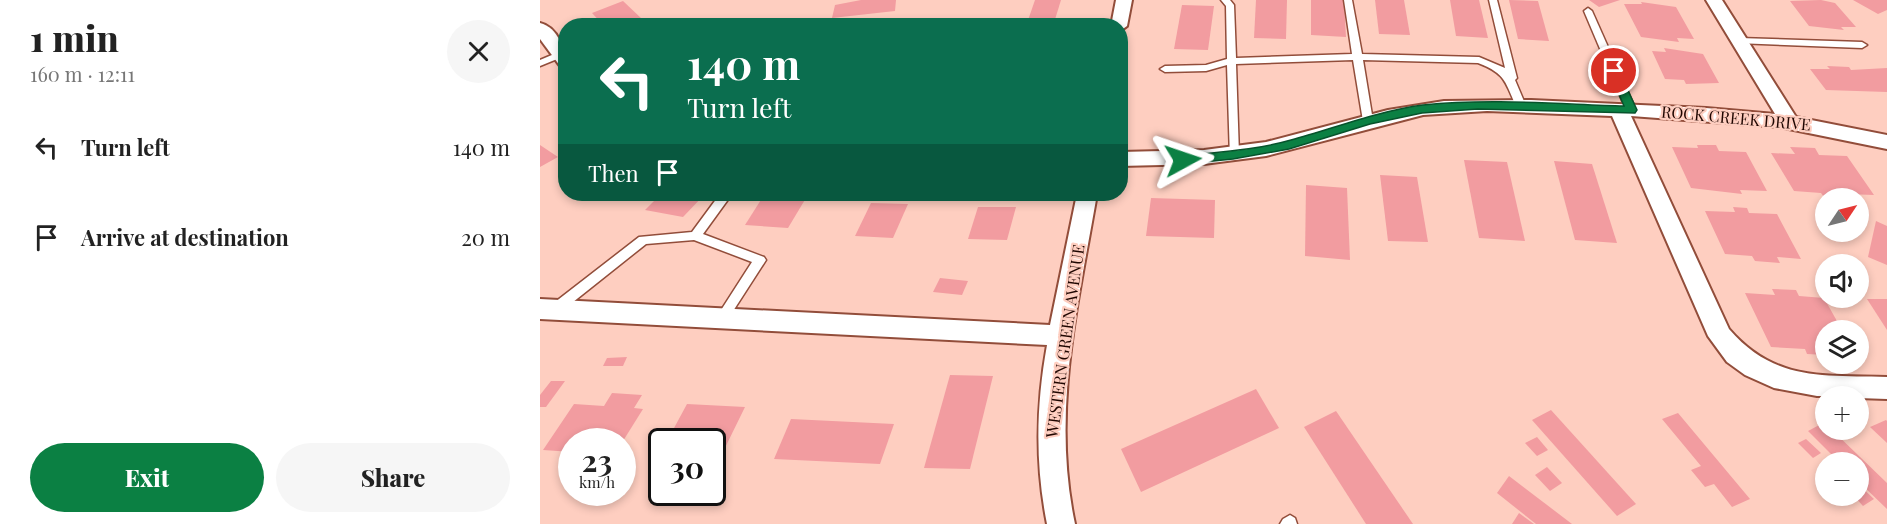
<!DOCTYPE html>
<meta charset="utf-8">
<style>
:root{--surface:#fff;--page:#f6f6f6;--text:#222;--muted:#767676;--accent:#0b8043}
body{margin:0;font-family:"Playfair Display",serif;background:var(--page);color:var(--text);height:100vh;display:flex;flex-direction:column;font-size:22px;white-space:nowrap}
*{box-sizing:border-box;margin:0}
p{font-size:20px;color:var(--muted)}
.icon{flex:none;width:33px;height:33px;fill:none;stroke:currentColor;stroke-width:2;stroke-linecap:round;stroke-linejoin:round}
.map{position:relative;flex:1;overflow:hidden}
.details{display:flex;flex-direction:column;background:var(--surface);width:540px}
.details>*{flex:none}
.top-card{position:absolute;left:18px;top:18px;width:570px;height:183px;border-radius:24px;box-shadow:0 3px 9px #0003;background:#0b6e4f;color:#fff;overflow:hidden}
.needle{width:39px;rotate:55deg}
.fabs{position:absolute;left:1275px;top:188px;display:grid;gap:12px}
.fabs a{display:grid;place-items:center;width:54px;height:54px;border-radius:50%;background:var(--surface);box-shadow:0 3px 9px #0003;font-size:30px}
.speed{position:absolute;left:18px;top:428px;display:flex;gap:12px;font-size:30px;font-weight:700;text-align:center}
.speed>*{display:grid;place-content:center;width:78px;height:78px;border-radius:50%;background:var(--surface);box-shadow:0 3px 9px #0003;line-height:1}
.speed small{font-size:15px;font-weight:400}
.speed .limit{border:3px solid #111;border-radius:9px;background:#fff;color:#111}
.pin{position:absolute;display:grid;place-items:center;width:51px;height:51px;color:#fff;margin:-26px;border:3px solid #fff;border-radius:50%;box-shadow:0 2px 6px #0007}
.me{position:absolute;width:66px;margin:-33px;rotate:85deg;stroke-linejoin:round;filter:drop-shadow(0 0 4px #0008)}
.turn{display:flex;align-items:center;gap:21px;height:126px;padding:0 30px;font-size:27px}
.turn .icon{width:78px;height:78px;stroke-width:2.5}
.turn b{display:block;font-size:42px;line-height:51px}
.then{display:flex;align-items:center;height:57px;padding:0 30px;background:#0003;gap:12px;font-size:22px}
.round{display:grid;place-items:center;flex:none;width:63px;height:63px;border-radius:32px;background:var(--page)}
.headline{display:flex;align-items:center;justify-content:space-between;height:102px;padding:0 30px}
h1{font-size:36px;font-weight:800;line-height:45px}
.primary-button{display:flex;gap:12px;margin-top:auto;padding:12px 30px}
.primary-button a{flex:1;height:69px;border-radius:36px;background:var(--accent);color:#fff;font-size:24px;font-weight:800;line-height:69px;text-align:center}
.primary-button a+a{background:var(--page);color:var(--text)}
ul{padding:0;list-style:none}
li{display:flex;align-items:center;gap:18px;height:90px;padding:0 30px}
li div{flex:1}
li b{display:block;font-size:22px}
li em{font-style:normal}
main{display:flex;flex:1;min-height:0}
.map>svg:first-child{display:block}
.building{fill:#f29ca0}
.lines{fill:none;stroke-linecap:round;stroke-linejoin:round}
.lane-casing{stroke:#924d3a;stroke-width:3}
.street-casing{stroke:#924d3a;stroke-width:4}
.lane{fill:#fff;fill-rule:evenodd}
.street{fill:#fff;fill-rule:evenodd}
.route{fill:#0b8043;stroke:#07532c;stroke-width:1.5}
.labels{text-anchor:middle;stroke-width:4.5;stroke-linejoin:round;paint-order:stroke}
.street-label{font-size:16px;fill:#1f0601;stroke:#fecec0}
</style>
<main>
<section class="details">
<div class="headline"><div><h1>1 min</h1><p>160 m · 12:11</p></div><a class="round"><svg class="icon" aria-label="close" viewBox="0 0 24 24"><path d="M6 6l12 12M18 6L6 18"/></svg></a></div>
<ul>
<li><svg class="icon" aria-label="left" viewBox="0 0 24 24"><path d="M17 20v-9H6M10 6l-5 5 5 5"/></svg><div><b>Turn left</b></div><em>140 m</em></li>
<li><svg class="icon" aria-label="arrive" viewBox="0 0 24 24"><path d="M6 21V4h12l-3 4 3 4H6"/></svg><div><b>Arrive at destination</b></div><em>20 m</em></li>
</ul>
<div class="primary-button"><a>Exit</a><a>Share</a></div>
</section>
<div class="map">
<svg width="1347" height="524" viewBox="0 0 1347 524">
<rect width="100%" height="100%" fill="#fecec0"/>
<g class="building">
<polygon points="321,0 356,0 355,11 292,18 295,5"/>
<polygon points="495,0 521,0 513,26 486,26"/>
<polygon points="716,0 747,0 746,39 714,38"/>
<polygon points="771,0 804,0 806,37 771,35"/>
<polygon points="835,0 864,0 870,35 839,34"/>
<polygon points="910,0 939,0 948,38 916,36"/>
<polygon points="969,0 998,1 1009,41 978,39"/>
<polygon points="1049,0 1080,0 1059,7"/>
<polygon points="1281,0 1295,3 1316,27 1301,27 1304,30 1269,26 1250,1"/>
<polygon points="1313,0 1347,0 1347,10 1338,14"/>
<polygon points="83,1 102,19 86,26 64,26 52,13"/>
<polygon points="1101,2 1136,7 1154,39 1137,38 1139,42 1101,37 1084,4 1102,4"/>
<polygon points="642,5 674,6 668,50 634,49"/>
<polygon points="1124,48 1163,54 1179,83 1146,84 1144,80 1125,79 1112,51 1126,52"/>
<polygon points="1287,66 1309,67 1311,70 1347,68 1347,92 1286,90 1270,69 1290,69"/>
<polygon points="0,145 18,157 0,167"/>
<polygon points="1157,145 1176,145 1179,151 1206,152 1227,191 1200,190 1202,194 1151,188 1132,147 1158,148"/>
<polygon points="1250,147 1275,148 1279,155 1307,156 1334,195 1307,194 1310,198 1303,198 1284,197 1281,193 1254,191 1231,153 1255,154"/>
<polygon points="924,160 967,162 985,241 939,238"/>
<polygon points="1014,161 1052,164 1077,243 1035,240"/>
<polygon points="840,175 877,177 888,242 848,241"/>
<polygon points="766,185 807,188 810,260 765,256"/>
<polygon points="33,194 60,194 51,200"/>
<polygon points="121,194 165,194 143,217 105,210"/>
<polygon points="224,195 266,198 248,228 205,225"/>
<polygon points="611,198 675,200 674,238 606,236"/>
<polygon points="331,203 368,204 353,238 315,236"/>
<polygon points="438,207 476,207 467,240 428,239"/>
<polygon points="1193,207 1207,208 1209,213 1237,214 1261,259 1237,257 1240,263 1215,261 1212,256 1185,254 1165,211 1195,212"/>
<polygon points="1336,221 1347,226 1347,265 1328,257"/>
<polygon points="400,278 428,281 422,295 393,292"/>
<polygon points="1232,289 1256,290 1259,296 1284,298 1302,330 1286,330 1286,355 1267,354 1265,349 1231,347 1205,293 1235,295"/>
<polygon points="1327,299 1347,299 1347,330"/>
<polygon points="87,357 83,366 63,366 67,358"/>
<polygon points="410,375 453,376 430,469 384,468"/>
<polygon points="11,381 25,381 6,407 0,407 0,395"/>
<polygon points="716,389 739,428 601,492 581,449"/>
<polygon points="72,393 102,395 94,408 103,409 83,441 32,441 32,452 3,450 34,404 64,406"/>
<polygon points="147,404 205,407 180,458 172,457 172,441 127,441"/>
<polygon points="1011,410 1096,504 1077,516 992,420"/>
<polygon points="796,411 873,524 826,524 764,427"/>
<polygon points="1138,413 1210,499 1192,507 1174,484 1165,487 1151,470 1161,466 1122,419"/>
<polygon points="251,419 354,424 340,464 234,459"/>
<polygon points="1346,420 1347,421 1347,443 1330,427"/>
<polygon points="1285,422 1286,429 1291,429 1347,483 1347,509 1318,481 1318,462 1299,462 1268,431"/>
<polygon points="997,437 1008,450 997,456 985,443"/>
<polygon points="1266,439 1281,453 1273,458 1258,443"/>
<polygon points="1007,467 1022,483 1010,491 995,475"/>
<polygon points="969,476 1032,524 996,524 957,493"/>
<polygon points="1318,484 1334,499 1323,506 1313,495 1318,495"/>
<polygon points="979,513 994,524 972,524"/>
</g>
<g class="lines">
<g class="lane-casing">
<g id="lane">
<path d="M681 0H690L694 5 696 58 812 54 804 0H812L822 54 939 57 965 68 949 0H957L977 78 975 80 986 106 985 108H977C965 83 967 74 938 63L823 60 833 121 828 124 823 121 813 60 696 64 699 155 694 159 690 158 687 65 666 71 625 72 620 69 625 66 666 65 687 59 686 6Z"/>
<polygon points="1048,8 1052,11 1096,110 1095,112 1091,113 1086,110 1044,11"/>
<polygon points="1199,38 1322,42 1327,45 1322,48 1196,43 1194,41"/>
<polygon points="19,52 24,55 22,57 0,66 0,60"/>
<polygon points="180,194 192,194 163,234 224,257 226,260 186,322 182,323 178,322 176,318 212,262 154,240 106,244 18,314 14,315 10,314 8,310 10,306 99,237 152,232"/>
<polygon points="750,515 755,518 757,524 740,524 743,519"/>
</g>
</g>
<g class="street-casing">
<g id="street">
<polygon points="576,0 592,0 587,26 580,31 580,26 571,26"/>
<path d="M1166 0H1182L1256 117 1347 135V149L1239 127 1091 116 1189 329C1235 382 1283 375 1347 377V399L1318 398V396H1277L1234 388 1205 375 1187 362 1168 336 1072 116 947 111 883 115 726 156 664 164 580 166V152L664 150 726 142 848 110 904 101 991 100 1166 108 1235 114Z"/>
<path d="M0 23C18 27 26 51 26 67L20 66 0 39Z"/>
<path d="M537 194H557C538 304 511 413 535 524H507C495 464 496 406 507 345L0 319V299L510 325Z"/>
</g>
</g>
<use href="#lane" class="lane"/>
<use href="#street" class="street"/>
</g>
<path class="route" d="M1074 67 1079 71 1097 110 1095 113 938 109 882 113 830 124 749 149 693 159 643 164 637 160 643 156C679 152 716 150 751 140 795 128 838 111 883 105 950 98 1017 104 1084 106L1069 71Z"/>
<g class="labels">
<g class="street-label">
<text transform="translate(1196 118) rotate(5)" y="6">ROCK CREEK DRIVE</text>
<text transform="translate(525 341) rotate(-82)" y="6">WESTERN GREEN AVENUE</text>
</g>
</g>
</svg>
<div class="fabs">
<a><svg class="needle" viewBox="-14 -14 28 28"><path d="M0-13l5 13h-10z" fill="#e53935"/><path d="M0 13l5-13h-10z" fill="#767676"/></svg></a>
<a><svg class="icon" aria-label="sound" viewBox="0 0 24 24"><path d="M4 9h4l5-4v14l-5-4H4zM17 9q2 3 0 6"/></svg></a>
<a><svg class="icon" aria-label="layers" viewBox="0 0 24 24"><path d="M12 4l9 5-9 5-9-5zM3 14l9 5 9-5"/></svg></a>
<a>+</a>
<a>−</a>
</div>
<div class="speed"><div>23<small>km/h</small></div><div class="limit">30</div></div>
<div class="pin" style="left:1074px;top:71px;background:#d93025"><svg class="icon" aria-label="arrive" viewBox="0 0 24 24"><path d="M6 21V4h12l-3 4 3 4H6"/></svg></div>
<svg class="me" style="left:643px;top:160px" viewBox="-20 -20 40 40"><path d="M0-17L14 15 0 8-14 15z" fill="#0b8043" stroke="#fff" stroke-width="4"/></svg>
<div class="top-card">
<div class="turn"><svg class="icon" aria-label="left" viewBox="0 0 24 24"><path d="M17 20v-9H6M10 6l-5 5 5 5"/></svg><div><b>140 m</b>Turn left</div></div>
<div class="then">Then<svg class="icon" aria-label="arrive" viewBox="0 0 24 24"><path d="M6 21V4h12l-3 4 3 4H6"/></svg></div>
</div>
</div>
</main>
